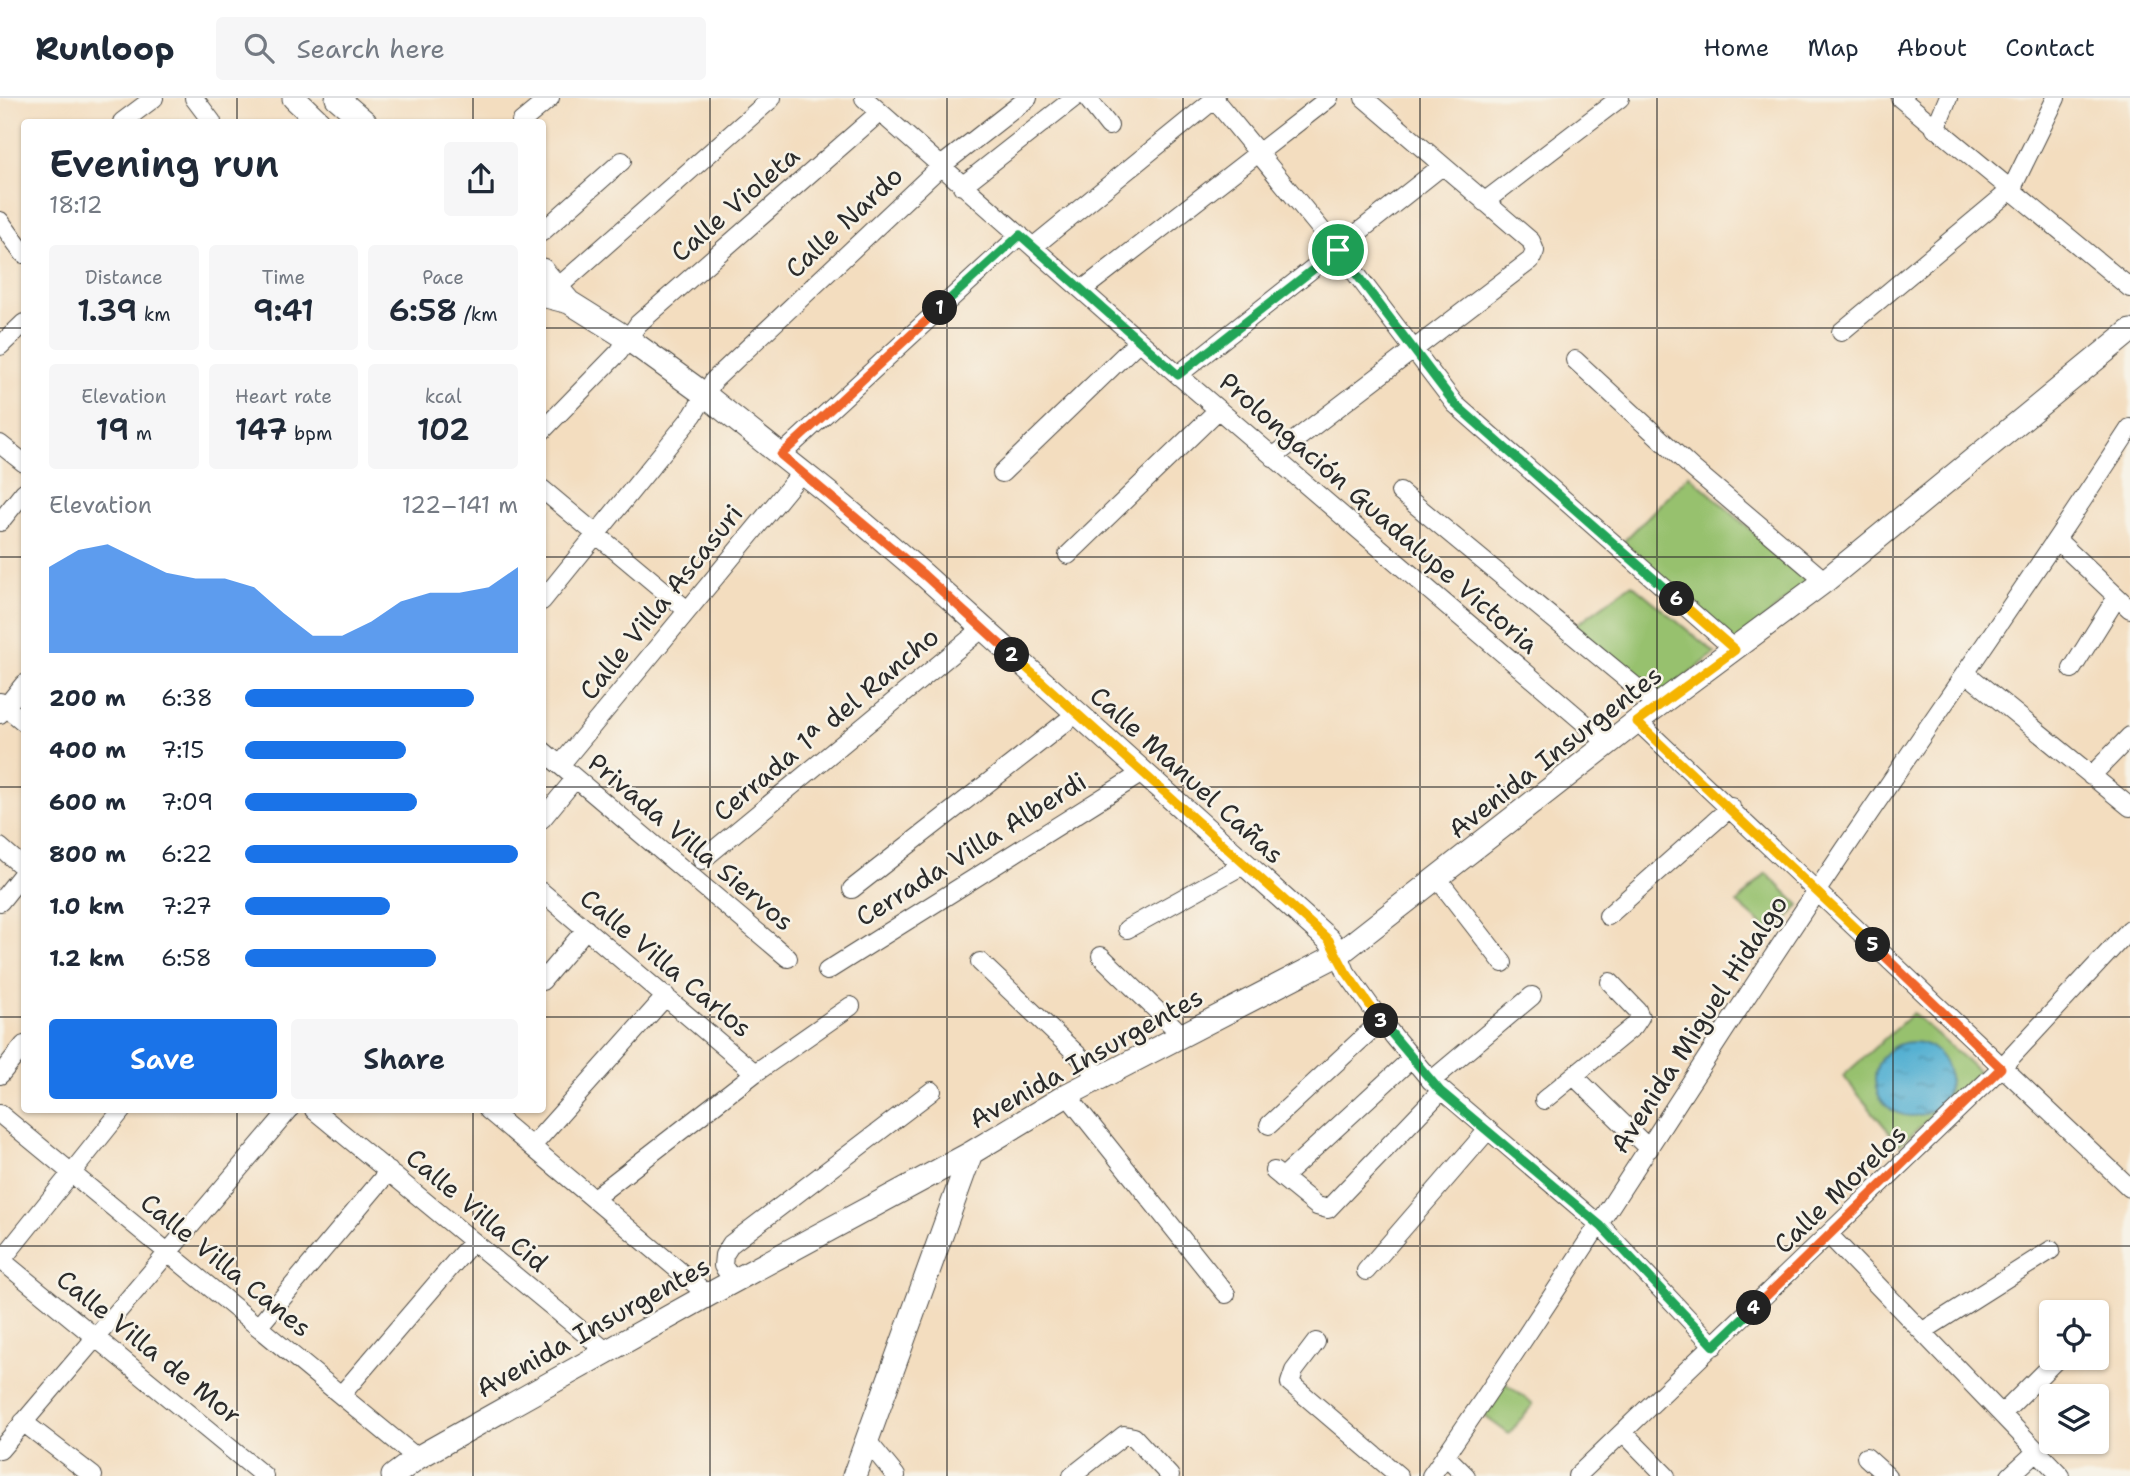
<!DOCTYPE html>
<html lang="en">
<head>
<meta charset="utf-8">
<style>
  :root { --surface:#fff; --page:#f6f6f7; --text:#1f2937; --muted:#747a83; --line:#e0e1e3; --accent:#1a73e8 }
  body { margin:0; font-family:"Shantell Sans",sans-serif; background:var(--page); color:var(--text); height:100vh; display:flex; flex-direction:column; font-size:26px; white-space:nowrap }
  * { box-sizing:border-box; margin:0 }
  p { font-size:23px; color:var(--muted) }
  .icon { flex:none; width:38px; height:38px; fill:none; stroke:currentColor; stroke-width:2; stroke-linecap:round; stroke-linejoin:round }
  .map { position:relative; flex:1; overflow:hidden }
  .sheet { position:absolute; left:21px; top:21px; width:525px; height:994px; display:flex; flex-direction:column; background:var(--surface); border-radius:7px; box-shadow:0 2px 5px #0004 }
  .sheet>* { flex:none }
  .tools { position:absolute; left:2039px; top:1202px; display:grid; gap:14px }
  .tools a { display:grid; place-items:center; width:70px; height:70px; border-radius:7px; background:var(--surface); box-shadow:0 2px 5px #0004; font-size:35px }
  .pin { position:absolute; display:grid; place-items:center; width:60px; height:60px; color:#fff; margin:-30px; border:4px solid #fff; border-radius:50%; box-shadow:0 2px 7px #0007 }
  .km { position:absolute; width:35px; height:35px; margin:-18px; border-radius:50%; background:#222; color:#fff; font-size:19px; line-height:35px; text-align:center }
  .round { display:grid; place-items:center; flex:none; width:74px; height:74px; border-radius:7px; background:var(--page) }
  .summary { display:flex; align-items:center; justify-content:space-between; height:119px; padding:0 28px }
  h1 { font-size:38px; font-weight:600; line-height:52px }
  .metrics { display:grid; grid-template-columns:repeat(3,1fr); gap:10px; height:119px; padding:7px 28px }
  .metrics div { display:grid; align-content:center; border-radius:7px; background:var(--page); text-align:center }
  .metrics b { font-size:30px; font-weight:600 }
  .metrics small { font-size:19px; font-weight:400 }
  .metrics p { font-size:19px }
  .chart { height:196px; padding:14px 28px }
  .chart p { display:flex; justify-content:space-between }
  .chart svg { width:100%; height:126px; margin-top:7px; fill:var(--accent); opacity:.7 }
  .cta { display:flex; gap:14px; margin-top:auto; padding:14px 28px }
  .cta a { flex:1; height:80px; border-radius:7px; background:var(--accent); color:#fff; font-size:28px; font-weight:600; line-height:80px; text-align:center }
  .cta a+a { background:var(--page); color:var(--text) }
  ul { padding:0 28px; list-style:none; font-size:23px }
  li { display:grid; grid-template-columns:112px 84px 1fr; align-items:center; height:52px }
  li i { height:18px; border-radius:9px; background:var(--accent) }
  header { display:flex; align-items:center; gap:42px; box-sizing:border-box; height:98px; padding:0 35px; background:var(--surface); border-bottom:2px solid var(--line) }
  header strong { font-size:33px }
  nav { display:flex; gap:38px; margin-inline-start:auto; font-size:24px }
  .search { width:490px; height:63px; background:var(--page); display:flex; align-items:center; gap:18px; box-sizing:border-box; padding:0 24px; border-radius:7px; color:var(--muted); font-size:26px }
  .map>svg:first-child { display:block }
</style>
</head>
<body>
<header>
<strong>Runloop</strong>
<div class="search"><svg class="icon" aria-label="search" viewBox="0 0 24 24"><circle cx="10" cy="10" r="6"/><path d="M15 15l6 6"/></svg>Search here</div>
<nav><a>Home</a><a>Map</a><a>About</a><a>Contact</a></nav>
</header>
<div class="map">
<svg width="2130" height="1378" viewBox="0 0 2130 1378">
  <defs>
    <pattern id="water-ripples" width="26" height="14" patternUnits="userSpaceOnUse" patternTransform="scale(1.75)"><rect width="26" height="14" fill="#54b0d2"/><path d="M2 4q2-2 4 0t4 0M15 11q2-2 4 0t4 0" fill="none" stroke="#468fab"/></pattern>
  </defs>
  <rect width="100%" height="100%" fill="#f7f3e8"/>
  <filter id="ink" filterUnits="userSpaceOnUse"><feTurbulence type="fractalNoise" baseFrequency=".0143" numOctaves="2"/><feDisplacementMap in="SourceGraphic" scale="14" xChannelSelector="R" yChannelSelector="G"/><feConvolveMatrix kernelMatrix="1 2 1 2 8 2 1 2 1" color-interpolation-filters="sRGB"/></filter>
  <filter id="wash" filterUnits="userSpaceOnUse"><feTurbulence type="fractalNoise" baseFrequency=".00686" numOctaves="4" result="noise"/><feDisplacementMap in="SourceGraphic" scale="28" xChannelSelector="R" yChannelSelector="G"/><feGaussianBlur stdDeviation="1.57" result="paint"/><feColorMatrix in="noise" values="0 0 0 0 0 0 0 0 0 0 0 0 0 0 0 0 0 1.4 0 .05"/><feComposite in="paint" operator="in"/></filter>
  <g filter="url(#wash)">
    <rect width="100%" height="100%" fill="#f3ddbf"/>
    <!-- green -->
    <path fill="#97c16e" stroke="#61764c" stroke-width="2" d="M 1689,377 L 1808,483 L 1735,546 L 1623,444 Z
      M 1632,486 L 1715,555 L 1652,606 L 1569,532 Z
      M 1766,775 L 1799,807 L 1774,837 L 1737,805 Z
      M 1913,915 L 1979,974 L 1900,1047 L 1843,978 Z
      M 1505,1285 L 1533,1306 L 1509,1336 L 1483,1317 Z"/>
    <!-- water -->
    <path fill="url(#water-ripples)" stroke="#406e7e" stroke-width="2" d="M1875 981a37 37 0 1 1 74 0a37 37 0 1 1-74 0Z"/>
  </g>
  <g filter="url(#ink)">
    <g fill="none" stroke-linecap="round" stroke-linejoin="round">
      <!-- minor casing -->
      <g stroke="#494641" stroke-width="20">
        <path id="minor" d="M 194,0 L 212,24
          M 864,0 L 1178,277 L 1609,646
          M 1087,0 L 1109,28
          M 1900,0 L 2130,190
          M 1214,1 L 1338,152 L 1455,306 L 1735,552
          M 122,24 L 154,0
          M 521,24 L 550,0
          M 1935,31 L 1948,0
          M 962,88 L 1074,0
          M 1484,104 L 1620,0
          M 0,123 L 24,156
          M 542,134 L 622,63
          M 1033,149 L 1216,0
          M 1082,192 L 1329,0
          M 549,197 L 772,0
          M 1841,234 L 2011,92 L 2056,0
          M 0,248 L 24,225
          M 1575,262 L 1692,370 L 1825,483
          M 1178,277 L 1442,68
          M 542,333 L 619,254 L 638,226 L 880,14
          M 0,346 L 24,365
          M 781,357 L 1020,137
          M 1273,359 L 1531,162 L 1535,153 L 1531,143 L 1364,0
          M 1002,375 L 1139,243
          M 542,391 L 687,512
          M 1400,394 L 1659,608
          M 0,424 L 24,394
          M 2057,442 L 2130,511
          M 1068,457 L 1218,312
          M 542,503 L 693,317 L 714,282 L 941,68 L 1028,0
          M 2072,571 L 2117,499
          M 1967,576 L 2130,709
          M 0,604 L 24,624
          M 0,616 L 24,586
          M 1637,623 L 2130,1090
          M 542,652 L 788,860
          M 561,666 L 802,374
          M 2091,678 L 2130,638
          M 542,721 L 575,681
          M 0,749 L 24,770
          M 702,762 L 983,530
          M 1438,781 L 1503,865
          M 852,791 L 1076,616
          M 542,794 L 755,975
          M 0,804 L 24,774
          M 1608,818 L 1731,709
          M 1127,831 L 1245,766
          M 1339,856 L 1346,874 L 1381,923 L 1431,983 L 1601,1128 L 1714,1248
          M 1101,858 L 1183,938
          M 980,864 L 1102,980
          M 827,873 L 1142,675
          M 542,883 L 586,831
          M 0,977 L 24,947
          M 1574,978 L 1649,1051
          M 1431,983 L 1532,898
          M 1067,997 L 1226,1196
          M 1544,1002 L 1634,928 L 1640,919 L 1637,912 L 1610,884
          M 314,1012 L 606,1253
          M 488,1012 L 708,1197
          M 0,1016 L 417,1360
          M 1269,1027 L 1381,923
          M 533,1047 L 666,898
          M 1274,1073 L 1317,1108 L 1328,1111 L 1441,993
          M 1282,1080 L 1411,961
          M 594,1100 L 755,975 L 851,908
          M 1830,1138 L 2061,1378
          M 0,1161 L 264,1378
          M 0,1164 L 122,1012
          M 1366,1173 L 1487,1033
          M 734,1183 L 723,1168 L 724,1157 L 731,1146 L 932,993
          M 258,1229 L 389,1073
          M 1923,1233 L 2051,1152
          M 1316,1244 L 1294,1273 L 1290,1285 L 1399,1378
          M 342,1296 L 473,1143
          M 2002,1316 L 2058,1260
          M 23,1324 L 93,1378
          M 1624,1335 L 1666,1378
          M 868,1344 L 896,1378
          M 0,1352 L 289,1012
          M 1445,1357 L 1466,1378
          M 1866,1359 L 1887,1378
          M 1072,1378 L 1124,1337 L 1134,1339 L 1170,1378
          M 1431,1378 C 1554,1201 1667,1018 1786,839 C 1899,668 2019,501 2130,330
          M 1577,1378 L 2001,970 L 2130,831
          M 2010,1378 L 2037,1353"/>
      </g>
      <!-- tertiary casing -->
      <g stroke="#494641" stroke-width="25">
        <path id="tertiary" d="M 294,0 L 319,24
          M 337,0 L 365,24
          M 542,172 L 569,204
          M 542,197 L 569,204 L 628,241 L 704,296 L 827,394 L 924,477 L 1329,842 L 1339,856
          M 393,1378 L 417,1360 L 708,1197 L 971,1055 L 1067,997 L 1339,856 L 1637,623 L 1825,483 L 2130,233
          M 854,1378 L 971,1055"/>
      </g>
      <!-- minor -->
      <use href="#minor" stroke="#fff" stroke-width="18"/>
      <!-- tertiary -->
      <use href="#tertiary" stroke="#fff" stroke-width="23"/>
    </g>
  </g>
  <g fill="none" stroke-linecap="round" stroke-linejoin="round" filter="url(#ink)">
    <!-- split-1 casing -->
    <g stroke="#fff" stroke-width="14">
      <path id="split-1" d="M 940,210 L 1020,137 L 1178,277 L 1338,152"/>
    </g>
    <!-- split-2 casing -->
    <g stroke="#fff" stroke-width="14">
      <path id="split-2" d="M 940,210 L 781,357 L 924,477 L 1012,557"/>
    </g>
    <!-- split-3 casing -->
    <g stroke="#fff" stroke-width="14">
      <path id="split-3" d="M 1012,557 L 1329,842 L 1346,874 L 1381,923"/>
    </g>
    <!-- split-4 casing -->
    <g stroke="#fff" stroke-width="14">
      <path id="split-4" d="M 1381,923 L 1440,993 L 1601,1128 L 1714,1248 L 1754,1210"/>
    </g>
    <!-- split-5 casing -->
    <g stroke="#fff" stroke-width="14">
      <path id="split-5" d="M 1754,1210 L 2001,970 L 1873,847"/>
    </g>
    <!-- split-6 casing -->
    <g stroke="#fff" stroke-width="14">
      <path id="split-6" d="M 1677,501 L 1735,552 L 1637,624 L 1873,847"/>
    </g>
    <!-- split-7 casing -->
    <g stroke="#fff" stroke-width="14">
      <path id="split-7" d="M 1338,152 L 1455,306 L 1677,501"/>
    </g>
    <!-- split-1 -->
    <use href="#split-1" stroke="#22a559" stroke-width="9"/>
    <!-- split-2 -->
    <use href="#split-2" stroke="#f0652b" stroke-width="9"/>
    <!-- split-3 -->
    <use href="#split-3" stroke="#f5b400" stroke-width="9"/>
    <!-- split-4 -->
    <use href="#split-4" stroke="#22a559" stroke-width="9"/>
    <!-- split-5 -->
    <use href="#split-5" stroke="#f0652b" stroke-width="9"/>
    <!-- split-6 -->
    <use href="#split-6" stroke="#f5b400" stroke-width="9"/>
    <!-- split-7 -->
    <use href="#split-7" stroke="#22a559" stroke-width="9"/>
  </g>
  <!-- grid -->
  <path fill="none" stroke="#2b2b2b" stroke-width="2" stroke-opacity="0.55" d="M 237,0 L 237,24M 473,0 L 473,24M 710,0 L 710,1378M 947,0 L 947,1378M 1183,0 L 1183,1378M 1420,0 L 1420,1378M 1657,0 L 1657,1378M 1893,0 L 1893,1378M 0,230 L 24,230M 542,230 L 2130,230M 0,459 L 24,459M 542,459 L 2130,459M 0,689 L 24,689M 542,689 L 2130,689M 0,919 L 24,919M 542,919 L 2130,919M 237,1012 L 237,1378M 473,1012 L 473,1378M 0,1148 L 2130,1148"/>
  <g text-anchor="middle" stroke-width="5" stroke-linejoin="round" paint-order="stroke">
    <!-- street labels -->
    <g font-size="26" fill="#2b2b2b" stroke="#f7f3e8">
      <text transform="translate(735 106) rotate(-41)" y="9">Calle Violeta</text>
      <text transform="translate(844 124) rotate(-43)" y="9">Calle Nardo</text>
      <text transform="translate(1379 415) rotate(41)" y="9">Prolongación Guadalupe Victoria</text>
      <text transform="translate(661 504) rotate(-51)" y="9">Calle Villa Ascasuri</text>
      <text transform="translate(826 626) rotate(-40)" y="9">Cerrada 1ª del Rancho</text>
      <text transform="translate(1555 654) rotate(-38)" y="9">Avenida Insurgentes</text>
      <text transform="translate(1187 677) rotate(42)" y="9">Calle Manuel Cañas</text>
      <text transform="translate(691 744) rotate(40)" y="9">Privada Villa Siervos</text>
      <text transform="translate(971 751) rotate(-32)" y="9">Cerrada Villa Alberdi</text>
      <text transform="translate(666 865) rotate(40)" y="9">Calle Villa Carlos</text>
      <text transform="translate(1699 926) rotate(-57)" y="9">Avenida Miguel Hidalgo</text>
      <text transform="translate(1086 960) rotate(-29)" y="9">Avenida Insurgentes</text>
      <text transform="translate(1840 1091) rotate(-44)" y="9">Calle Morelos</text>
      <text transform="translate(477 1112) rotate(40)" y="9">Calle Villa Cid</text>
      <text transform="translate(226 1167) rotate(39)" y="9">Calle Villa Canes</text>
      <text transform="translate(593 1229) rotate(-29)" y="9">Avenida Insurgentes</text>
      <text transform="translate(149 1249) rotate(39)" y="9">Calle Villa de Mor</text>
    </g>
  </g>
</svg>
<div class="tools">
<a><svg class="icon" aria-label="locate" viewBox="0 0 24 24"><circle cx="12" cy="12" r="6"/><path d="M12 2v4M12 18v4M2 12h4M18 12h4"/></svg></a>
<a><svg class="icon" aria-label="layers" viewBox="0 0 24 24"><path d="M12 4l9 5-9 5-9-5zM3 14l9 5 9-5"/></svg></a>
</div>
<div class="pin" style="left:1338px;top:152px;background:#1e9e55"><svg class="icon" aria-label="arrive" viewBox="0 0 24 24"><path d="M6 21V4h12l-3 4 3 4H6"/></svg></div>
<b class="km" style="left:940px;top:210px">1</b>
<b class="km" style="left:1012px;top:557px">2</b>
<b class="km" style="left:1381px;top:923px">3</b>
<b class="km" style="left:1754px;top:1210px">4</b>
<b class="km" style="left:1873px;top:847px">5</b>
<b class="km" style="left:1677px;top:501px">6</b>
<section class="sheet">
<div class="summary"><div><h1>Evening run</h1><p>18:12</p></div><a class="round"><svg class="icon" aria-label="share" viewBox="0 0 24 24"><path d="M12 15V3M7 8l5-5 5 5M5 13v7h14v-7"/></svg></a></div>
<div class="metrics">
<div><p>Distance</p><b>1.39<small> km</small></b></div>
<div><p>Time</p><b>9:41</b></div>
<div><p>Pace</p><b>6:58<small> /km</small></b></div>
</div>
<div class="metrics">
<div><p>Elevation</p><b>19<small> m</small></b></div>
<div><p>Heart rate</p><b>147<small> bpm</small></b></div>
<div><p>kcal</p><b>102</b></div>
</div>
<div class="chart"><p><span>Elevation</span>122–141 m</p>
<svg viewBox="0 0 160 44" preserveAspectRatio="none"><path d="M0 44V14L10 8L20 6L30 11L40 16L50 18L60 18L70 21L80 30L90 38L100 38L110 33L120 26L130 23L140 23L150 21L160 14V44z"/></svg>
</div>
<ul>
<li><b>200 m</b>6:38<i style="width:84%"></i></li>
<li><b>400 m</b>7:15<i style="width:59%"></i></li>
<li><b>600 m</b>7:09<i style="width:63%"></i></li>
<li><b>800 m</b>6:22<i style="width:100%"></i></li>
<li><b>1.0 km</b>7:27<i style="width:53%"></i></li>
<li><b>1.2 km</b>6:58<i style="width:70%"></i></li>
</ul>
<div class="cta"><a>Save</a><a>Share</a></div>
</section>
</div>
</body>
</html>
